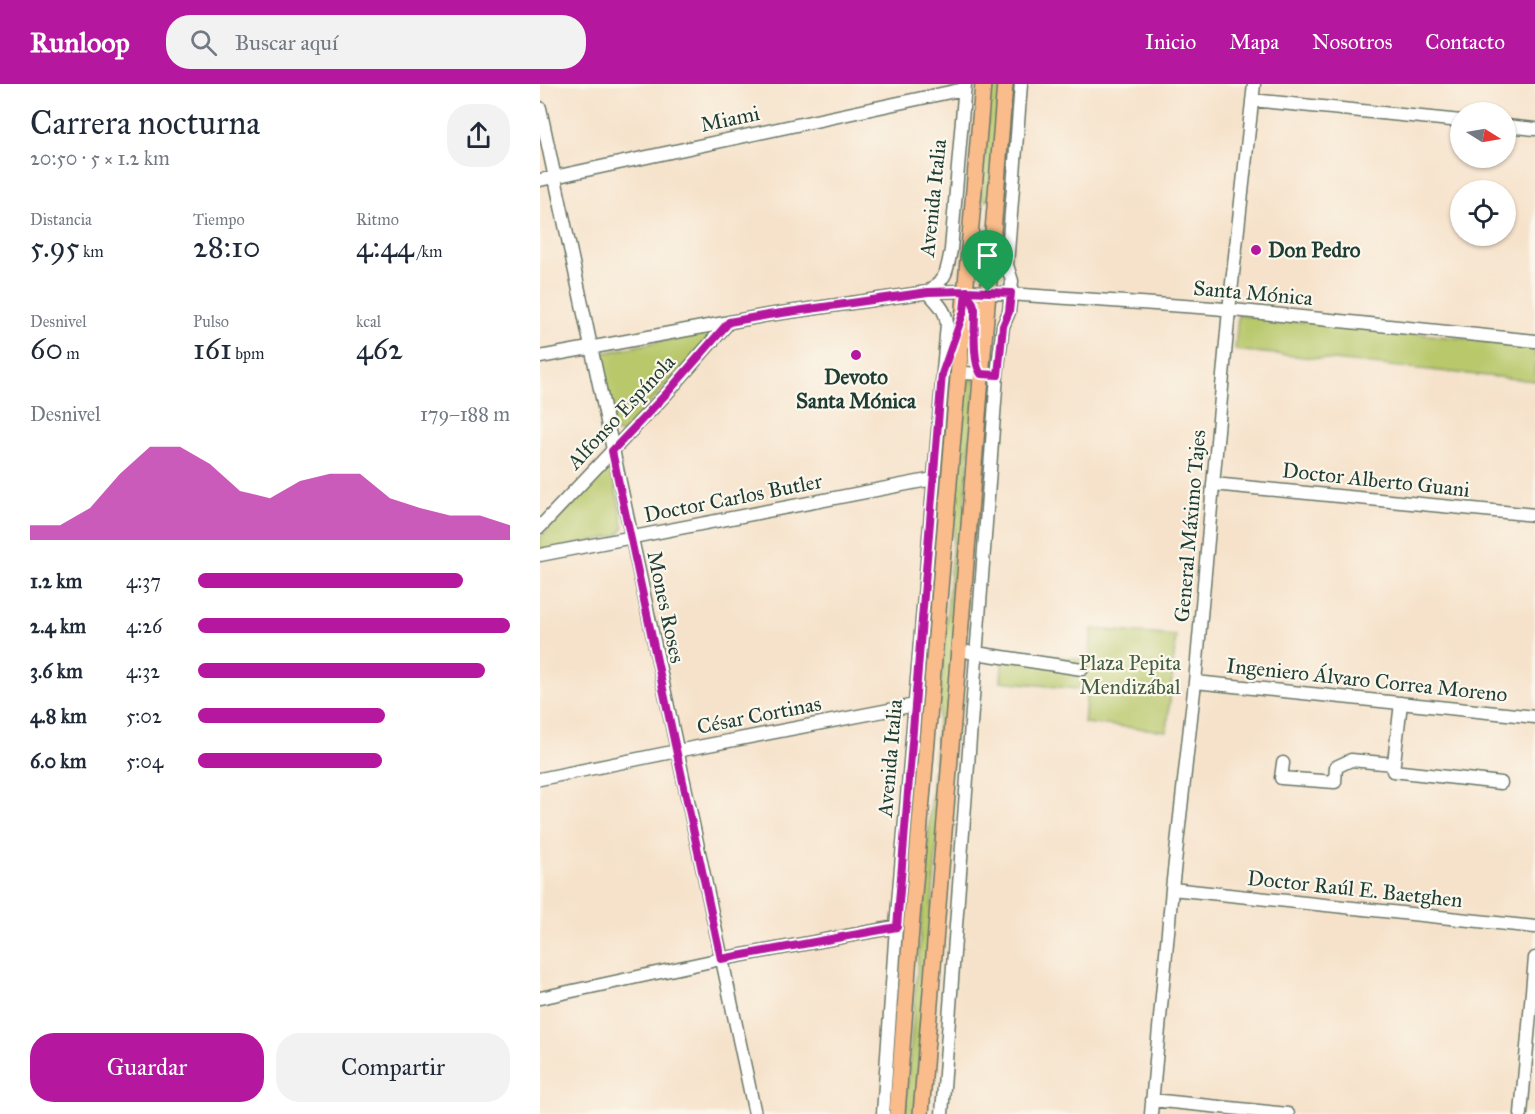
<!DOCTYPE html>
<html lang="es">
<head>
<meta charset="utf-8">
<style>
  :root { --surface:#fff; --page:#f2f2f3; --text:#1f2937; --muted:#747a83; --accent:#b5179e }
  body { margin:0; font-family:"IM FELL Great Primer",serif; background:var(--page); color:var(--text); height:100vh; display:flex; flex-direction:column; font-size:22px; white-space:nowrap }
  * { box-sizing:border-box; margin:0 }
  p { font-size:20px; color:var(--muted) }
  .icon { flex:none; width:33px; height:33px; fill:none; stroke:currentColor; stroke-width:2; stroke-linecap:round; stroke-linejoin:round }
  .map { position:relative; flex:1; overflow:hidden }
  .side { display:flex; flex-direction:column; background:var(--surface); width:540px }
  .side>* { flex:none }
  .needle { width:39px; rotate:101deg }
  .controls { position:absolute; left:910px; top:18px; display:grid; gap:12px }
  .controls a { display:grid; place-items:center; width:66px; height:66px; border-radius:50%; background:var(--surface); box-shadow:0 2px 4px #0004; font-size:30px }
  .pin { position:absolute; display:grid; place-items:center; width:51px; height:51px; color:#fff; margin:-62px -26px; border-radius:50% 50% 50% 0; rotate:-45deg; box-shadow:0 0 6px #0007 }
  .pin .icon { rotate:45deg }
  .round { display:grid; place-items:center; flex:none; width:63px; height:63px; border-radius:24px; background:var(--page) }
  .overview { display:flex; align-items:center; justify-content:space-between; height:102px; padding:0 30px }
  h1 { font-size:33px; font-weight:600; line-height:45px }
  .stats { display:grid; grid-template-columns:repeat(3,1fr); gap:9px; height:102px; padding:6px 30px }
  .stats div { display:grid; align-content:center }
  .stats b { font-size:30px; font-weight:600 }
  .stats small { font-size:16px; font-weight:400 }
  .stats p { font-size:16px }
  .chart { height:168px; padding:12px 30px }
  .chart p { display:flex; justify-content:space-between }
  .chart svg { width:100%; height:108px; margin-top:6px; fill:var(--accent); opacity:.7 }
  .action { display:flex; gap:12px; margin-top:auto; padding:12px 30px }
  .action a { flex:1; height:69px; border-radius:24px; background:var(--accent); color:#fff; font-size:24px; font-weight:600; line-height:69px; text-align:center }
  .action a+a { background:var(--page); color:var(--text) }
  ul { padding:0 30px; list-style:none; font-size:20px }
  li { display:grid; grid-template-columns:96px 72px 1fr; align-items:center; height:45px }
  li i { height:15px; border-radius:8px; background:var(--accent) }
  header { display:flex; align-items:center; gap:36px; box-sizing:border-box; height:84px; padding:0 30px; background:var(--accent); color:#fff }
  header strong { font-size:28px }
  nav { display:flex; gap:33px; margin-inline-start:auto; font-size:21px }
  .search { width:420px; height:54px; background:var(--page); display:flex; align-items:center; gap:15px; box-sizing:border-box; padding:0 21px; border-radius:24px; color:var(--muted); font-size:22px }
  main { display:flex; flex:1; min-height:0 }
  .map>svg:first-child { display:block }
</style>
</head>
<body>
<header>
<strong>Runloop</strong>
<div class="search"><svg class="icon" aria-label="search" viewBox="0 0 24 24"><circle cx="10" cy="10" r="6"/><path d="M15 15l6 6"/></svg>Buscar aquí</div>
<nav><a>Inicio</a><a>Mapa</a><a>Nosotros</a><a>Contacto</a></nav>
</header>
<main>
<section class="side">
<div class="overview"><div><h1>Carrera nocturna</h1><p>20:50 · 5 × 1.2 km</p></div><a class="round"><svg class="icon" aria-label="share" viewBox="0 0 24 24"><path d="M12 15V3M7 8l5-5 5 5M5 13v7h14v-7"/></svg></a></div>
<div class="stats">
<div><p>Distancia</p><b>5.95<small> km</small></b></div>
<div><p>Tiempo</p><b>28:10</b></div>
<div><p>Ritmo</p><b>4:44<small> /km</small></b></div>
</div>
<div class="stats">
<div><p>Desnivel</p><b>60<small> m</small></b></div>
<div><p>Pulso</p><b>161<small> bpm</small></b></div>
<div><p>kcal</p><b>462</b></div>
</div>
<div class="chart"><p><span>Desnivel</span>179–188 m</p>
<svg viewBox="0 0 160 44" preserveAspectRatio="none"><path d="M0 44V38L10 38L20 31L30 17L40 6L50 6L60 13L70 24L80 27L90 20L100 17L110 17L120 27L130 31L140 34L150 34L160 38V44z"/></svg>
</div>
<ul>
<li><b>1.2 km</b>4:37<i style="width:85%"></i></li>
<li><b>2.4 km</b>4:26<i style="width:100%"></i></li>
<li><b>3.6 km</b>4:32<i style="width:92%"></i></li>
<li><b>4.8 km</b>5:02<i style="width:60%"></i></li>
<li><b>6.0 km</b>5:04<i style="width:59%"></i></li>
</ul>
<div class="action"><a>Guardar</a><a>Compartir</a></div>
</section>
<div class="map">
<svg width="995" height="1030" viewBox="0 0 995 1030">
  <rect width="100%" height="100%" fill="#fbf7ec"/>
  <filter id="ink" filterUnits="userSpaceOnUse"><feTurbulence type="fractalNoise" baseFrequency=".0167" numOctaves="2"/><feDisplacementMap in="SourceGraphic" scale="12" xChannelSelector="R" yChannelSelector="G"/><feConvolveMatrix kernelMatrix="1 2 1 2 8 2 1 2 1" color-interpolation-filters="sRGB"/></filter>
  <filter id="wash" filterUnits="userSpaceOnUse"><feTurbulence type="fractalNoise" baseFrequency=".008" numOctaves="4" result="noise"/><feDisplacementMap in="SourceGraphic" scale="24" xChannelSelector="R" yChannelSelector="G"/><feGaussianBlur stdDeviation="1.35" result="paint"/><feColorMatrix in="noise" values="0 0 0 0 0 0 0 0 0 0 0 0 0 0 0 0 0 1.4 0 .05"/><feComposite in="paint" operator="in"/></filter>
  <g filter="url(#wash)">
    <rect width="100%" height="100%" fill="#f6e2ca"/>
    <!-- green -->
    <path fill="#b8c86b" stroke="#6c8250" stroke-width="1.5" d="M 451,0 L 461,0 L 449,116 L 445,117 L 443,115 L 441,112 Z
      M 698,231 L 995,262 L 995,297 L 695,266 Z
      M 173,246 L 173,249 L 82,350 L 76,348 L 73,345 L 59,280 L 64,269 Z
      M 428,295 L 433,295 L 435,297 L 375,1030 L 365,1030 L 426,299 Z
      M 69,385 L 72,386 L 84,443 L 78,451 L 0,469 L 0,454 L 59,391 L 65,386 Z
      M 552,545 L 636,552 L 627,647 L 544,639 L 547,606 L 461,597 L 463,568 L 549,576 Z"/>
  </g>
  <g filter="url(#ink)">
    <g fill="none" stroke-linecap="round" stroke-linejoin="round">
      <!-- minor casing -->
      <g stroke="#6a7768" stroke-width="15">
        <path id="minor" d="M 712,16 L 921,37
          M 0,24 L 215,1030
          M 966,42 L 995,45
          M 0,96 L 424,5
          M 388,208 C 408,192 406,190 411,166 L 425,0
          M 0,273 L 228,231 L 388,208 L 426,207 L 673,224 L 995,257
          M 419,289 L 450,290
          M 673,400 L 995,431
          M 0,443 L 127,309 L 189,238
          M 0,471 L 393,395
          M 429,568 L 542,585
          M 655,598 L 995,633
          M 861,619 L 853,687 L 961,699
          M 743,679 L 741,694 L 795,698 L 796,683 L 811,676 L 853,680
          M 0,695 L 137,667 L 375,621
          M 632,805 L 995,843
          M 0,914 L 181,875 L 356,843
          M 612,1016 L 748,1030
          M 343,1030 L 356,843 L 407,240 C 406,225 397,219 388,208
          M 402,1030 L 457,291 L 463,242 L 469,228 L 472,197 L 467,181 L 481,0
          M 611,1030 L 632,805 L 655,598 L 689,226 L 714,0
          M 981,1030 L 995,874"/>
      </g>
      <!-- major casing -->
      <g stroke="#6a7768" stroke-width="18">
        <path id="major" d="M 428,209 L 435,225 L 435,259
          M 357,1030 L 371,845 L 443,0
          M 381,1030 L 465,0"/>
      </g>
      <!-- minor -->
      <use href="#minor" stroke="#fff" stroke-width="12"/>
      <!-- major -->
      <use href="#major" stroke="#f9bc8a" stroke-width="15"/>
    </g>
  </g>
  <g fill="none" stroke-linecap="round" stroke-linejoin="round" filter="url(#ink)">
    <!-- route casing -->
    <g stroke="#fff" stroke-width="12">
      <path id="route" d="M 448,208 L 426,207 L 424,227 L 402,290 L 357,843 L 181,875 L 72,367 L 127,309 L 189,238 L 228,231 L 388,208 L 426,207 L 433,219 L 435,225 C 435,240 432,279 441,290 L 458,291 L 463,242 L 469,228 L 471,209 L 448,208"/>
    </g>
    <!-- route -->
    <use href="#route" stroke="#b5179e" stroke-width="8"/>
  </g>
  <!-- markers -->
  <g fill="#b5179e" stroke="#fbf7ec" stroke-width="2">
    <circle cx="716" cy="166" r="6"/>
    <circle cx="316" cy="271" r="6"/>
  </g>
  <g text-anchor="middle" stroke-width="4.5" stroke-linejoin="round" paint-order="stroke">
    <!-- street labels -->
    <g font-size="21" fill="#1f3d34" stroke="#fbf7ec">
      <text transform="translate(190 35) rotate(-12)" y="7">Miami</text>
      <text transform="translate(393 114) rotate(-84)" y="7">Avenida Italia</text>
      <text transform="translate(713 209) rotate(5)" y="7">Santa Mónica</text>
      <text transform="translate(81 328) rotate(-47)" y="7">Alfonso Espínola</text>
      <text transform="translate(836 396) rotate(6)" y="7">Doctor Alberto Guani</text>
      <text transform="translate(193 414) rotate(-11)" y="7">Doctor Carlos Butler</text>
      <text transform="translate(650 442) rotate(-85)" y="7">General Máximo Tajes</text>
      <text transform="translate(126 523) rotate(78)" y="7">Mones Roses</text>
      <text transform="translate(827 596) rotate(6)" y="7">Ingeniero Álvaro Correa Moreno</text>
      <text transform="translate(219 631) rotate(-11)" y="7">César Cortinas</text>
      <text transform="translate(350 674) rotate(-85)" y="7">Avenida Italia</text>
      <text transform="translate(815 805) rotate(6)" y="7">Doctor Raúl E. Baetghen</text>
    </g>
    <!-- poi labels -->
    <g font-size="21" font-weight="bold" fill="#1f3d34" stroke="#fbf7ec" text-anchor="start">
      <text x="728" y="173">Don Pedro</text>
      <text x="316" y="300" text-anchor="middle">Devoto<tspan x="316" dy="24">Santa Mónica</tspan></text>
    </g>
    <!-- park labels -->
    <g font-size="21" fill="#456042" stroke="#fbf7ec">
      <text x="590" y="586">Plaza Pepita<tspan x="590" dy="24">Mendizábal</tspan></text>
    </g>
  </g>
</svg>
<div class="controls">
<a><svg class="needle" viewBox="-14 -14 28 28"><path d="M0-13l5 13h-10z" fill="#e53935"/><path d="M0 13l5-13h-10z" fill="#747a83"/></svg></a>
<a><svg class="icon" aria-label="locate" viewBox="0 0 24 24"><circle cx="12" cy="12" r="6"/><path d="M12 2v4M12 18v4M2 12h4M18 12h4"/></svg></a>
</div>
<div class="pin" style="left:448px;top:208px;background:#1e9e55"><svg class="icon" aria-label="arrive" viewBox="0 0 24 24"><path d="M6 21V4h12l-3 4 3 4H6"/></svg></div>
</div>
</main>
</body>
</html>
